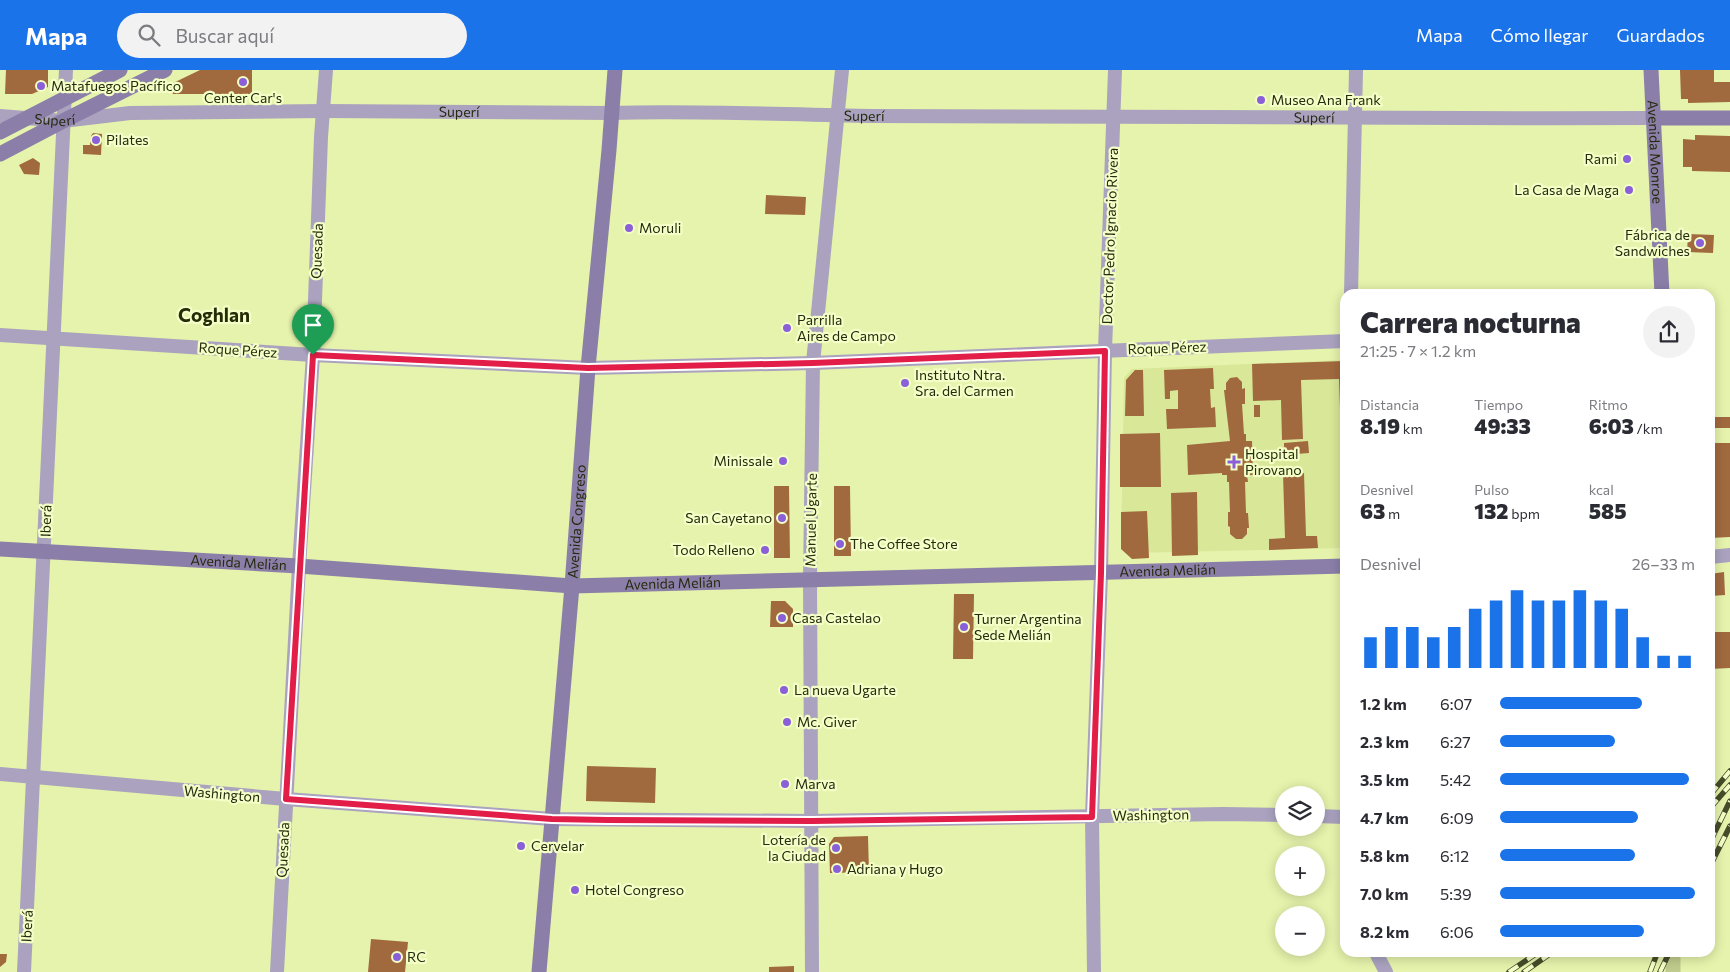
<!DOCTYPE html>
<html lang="es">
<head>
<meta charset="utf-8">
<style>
  :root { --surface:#fff; --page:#f2f2f3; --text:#2b2b33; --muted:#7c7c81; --accent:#1a73e8 }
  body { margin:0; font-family:Commissioner,sans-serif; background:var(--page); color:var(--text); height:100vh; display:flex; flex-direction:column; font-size:19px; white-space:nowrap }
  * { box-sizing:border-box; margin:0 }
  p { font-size:16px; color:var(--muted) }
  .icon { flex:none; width:28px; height:28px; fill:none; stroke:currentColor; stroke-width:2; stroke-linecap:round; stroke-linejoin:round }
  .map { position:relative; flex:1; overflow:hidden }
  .side { position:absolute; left:1340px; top:219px; width:375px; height:668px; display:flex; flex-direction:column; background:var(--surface); border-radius:15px; box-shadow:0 2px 12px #0003 }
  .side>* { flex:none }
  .fabs { position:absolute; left:1275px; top:716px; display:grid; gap:10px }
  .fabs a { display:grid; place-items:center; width:50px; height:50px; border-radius:50%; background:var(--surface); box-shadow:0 2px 12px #0003; font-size:25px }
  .pin { position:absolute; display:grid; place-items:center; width:42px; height:42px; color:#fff; margin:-51px -21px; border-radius:50% 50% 50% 0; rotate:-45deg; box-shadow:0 0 5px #0007 }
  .pin .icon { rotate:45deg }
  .round { display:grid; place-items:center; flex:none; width:52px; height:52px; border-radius:26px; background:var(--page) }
  .head { display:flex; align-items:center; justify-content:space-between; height:85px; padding:0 20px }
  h1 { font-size:28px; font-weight:800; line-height:38px }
  .stats { display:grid; grid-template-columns:repeat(3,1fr); gap:8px; height:85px; padding:5px 20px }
  .stats div { display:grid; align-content:center }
  .stats b { font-size:21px; font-weight:800 }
  .stats small { font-size:14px; font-weight:400 }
  .stats p { font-size:14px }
  .chart { height:140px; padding:10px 20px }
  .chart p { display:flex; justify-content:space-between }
  .chart svg { width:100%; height:90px; margin-top:5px; stroke:var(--accent); stroke-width:6 }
  ul { padding:0 20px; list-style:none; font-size:16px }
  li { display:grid; grid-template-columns:80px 60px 1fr; align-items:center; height:38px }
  li i { height:12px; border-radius:6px; background:var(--accent) }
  header { display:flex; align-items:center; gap:30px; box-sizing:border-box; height:70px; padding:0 25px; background:var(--accent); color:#fff }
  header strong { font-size:24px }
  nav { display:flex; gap:28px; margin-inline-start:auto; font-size:18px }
  .search { width:350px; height:45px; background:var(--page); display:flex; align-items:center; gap:12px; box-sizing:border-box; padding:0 18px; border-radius:28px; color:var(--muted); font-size:19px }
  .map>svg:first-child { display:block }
</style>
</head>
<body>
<header>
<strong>Mapa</strong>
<div class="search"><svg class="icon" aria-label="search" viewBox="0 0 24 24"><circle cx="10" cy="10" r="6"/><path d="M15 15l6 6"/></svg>Buscar aquí</div>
<nav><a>Mapa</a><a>Cómo llegar</a><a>Guardados</a></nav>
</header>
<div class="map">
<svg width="1730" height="902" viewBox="0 0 1730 902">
  <rect width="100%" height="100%" fill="#e5f3ac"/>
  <!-- built -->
  <path fill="#d9e798" d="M 1345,290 L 1345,478 L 1128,483 L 1121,477 L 1124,308 L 1132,299 Z"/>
  <!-- building -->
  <path fill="#a1693e" d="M 6,0 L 48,0 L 48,17 L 32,24 L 5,24 Z
    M 200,0 L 252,0 L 252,24 L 173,24 L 169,15 Z
    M 1680,0 L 1714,0 L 1714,12 L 1730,12 L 1730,32 L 1688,33 L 1688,29 L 1681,29 Z
    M 93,63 L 102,64 L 101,85 L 83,84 L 83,75 L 90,75 L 91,66 Z
    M 1695,65 L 1730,66 L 1730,102 L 1692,101 L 1692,97 L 1683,97 L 1683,69 L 1695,70 Z
    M 33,88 L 40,93 L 39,105 L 24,104 L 19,95 Z
    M 766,125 L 806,127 L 805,145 L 765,144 Z
    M 1688,164 L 1714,165 L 1713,183 L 1687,182 Z
    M 1710,237 L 1713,237 L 1713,257 L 1710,257 Z
    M 1345,291 L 1345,368 L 1341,368 L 1339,309 L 1301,310 L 1303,369 L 1282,370 L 1281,330 L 1253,331 L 1252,294 Z
    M 1213,298 L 1214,319 L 1210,319 L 1211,338 L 1215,337 L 1216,357 L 1167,359 L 1166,339 L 1178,339 L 1178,320 L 1170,321 L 1170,329 L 1165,329 L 1164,300 Z
    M 1135,300 L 1143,300 L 1144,346 L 1125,346 L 1126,310 Z
    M 1237,307 L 1242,312 L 1242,319 L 1245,318 L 1245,334 L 1242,334 L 1244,364 L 1246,364 L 1246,371 L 1252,371 L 1253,405 L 1247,405 L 1248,412 L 1245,412 L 1246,443 L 1248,443 L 1249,458 L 1247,458 L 1247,464 L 1242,469 L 1236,469 L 1230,464 L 1230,457 L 1228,456 L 1228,442 L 1230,442 L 1229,412 L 1227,412 L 1227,405 L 1222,405 L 1222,403 L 1188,405 L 1187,375 L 1230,371 L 1224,320 L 1226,320 L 1226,313 L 1230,308 Z
    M 1254,335 L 1260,335 L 1260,347 L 1254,347 Z
    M 1710,347 L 1730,347 L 1730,358 L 1710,358 Z
    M 1160,363 L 1161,417 L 1120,417 L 1120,364 Z
    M 1308,371 L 1309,383 L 1284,385 L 1284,373 Z
    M 1710,373 L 1730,373 L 1730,467 L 1710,468 Z
    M 1340,400 L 1345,400 L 1345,465 L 1341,465 Z
    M 1304,403 L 1306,466 L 1317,466 L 1318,478 L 1269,480 L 1269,469 L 1285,468 L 1283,404 Z
    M 774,416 L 789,416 L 790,488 L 774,488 Z
    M 834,416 L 850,416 L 851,486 L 834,486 Z
    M 1197,422 L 1198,485 L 1172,486 L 1171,423 Z
    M 1147,441 L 1149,488 L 1132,489 L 1121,479 L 1121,442 Z
    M 1724,502 L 1725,525 L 1710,526 L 1710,504 Z
    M 954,524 L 974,524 L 973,589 L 953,589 Z
    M 771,531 L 785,531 L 793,539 L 793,557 L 770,557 Z
    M 1710,562 L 1730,562 L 1730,598 L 1710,599 Z
    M 587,696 L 656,698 L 655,733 L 586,731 Z
    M 868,766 L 869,802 L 830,803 L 829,774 L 834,767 Z
    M 371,869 L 408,872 L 405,902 L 368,902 Z
    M 0,884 L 7,884 L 6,892 L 0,897 Z
    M 794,896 L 794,902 L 769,902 L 769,897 Z"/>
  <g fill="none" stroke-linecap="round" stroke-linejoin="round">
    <!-- secondary-tunnel -->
    <path stroke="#bfcb8c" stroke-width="15" stroke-dasharray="15 8" stroke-linecap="butt" d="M 1673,902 L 1673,881"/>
    <!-- street -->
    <g stroke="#aaa2bf" stroke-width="14">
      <path id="s1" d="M 0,46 L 63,51 L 130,43 L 324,41 L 611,43 C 698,40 786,45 873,46 C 1133,46 1393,49 1653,48"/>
      <path d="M 1351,224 L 1356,0"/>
      <path d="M 0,265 L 313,285 L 588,298 L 813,293 L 1345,271"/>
      <path d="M 1710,487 L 1730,485"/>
      <path d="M 0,704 L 286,729 L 552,749 L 812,751 L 1223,744 L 1284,745"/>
      <path d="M 1316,746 L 1345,747"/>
      <path d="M 1375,881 L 1386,902"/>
      <path d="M 24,902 L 66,0"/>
      <path d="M 277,902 L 299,496 L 313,285 L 321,67 L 326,0"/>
      <path d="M 812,902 L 810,510 L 813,293 L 842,0"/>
      <path d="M 1094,902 L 1092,747 L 1101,503 L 1105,281 L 1115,0"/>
    </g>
    <!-- secondary -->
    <g stroke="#8b7fa9" stroke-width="15">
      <path id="s2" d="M 1651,0 L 1662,224"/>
      <path d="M 1653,48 L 1730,48"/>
      <path d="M 0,62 L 120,0"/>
      <path d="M 0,84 L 63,51 L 165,0"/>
      <path id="s3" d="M 0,479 L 299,496 L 572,516 L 1345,496"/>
      <path id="s4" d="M 539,902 L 572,516 L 588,298 L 609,80 L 615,0"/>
    </g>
    <!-- rail casing -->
    <g stroke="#464c29" stroke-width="5.5">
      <path id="rail" d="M 1710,725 L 1730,701
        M 1710,738 L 1730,715
        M 1710,772 L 1730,731
        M 1710,796 L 1730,756
        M 1509,902 L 1540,881
        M 1524,902 L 1554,881
        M 1650,902 L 1658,881
        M 1660,902 L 1670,881"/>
    </g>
    <!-- rail -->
    <use href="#rail" stroke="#f3ffc6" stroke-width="4" stroke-dasharray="11" stroke-linecap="butt"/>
  </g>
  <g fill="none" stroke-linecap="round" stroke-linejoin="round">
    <!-- route casing -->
    <g stroke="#fff" stroke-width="10">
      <path id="route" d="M 1105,281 L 1101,503 L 1092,747 L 812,751 L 608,750 L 552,749 L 286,729 L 313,285 L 588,298 L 813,293 Z"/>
    </g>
    <!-- route -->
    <use href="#route" stroke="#e11d48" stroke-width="6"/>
  </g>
  <!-- markers -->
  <g fill="#8a5fd8" stroke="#f3ffc6" stroke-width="2">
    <circle cx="243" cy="12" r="5"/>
    <circle cx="41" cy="16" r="5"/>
    <circle cx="1261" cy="30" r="5"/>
    <circle cx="96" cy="70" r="5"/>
    <circle cx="1627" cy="89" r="5"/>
    <circle cx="1629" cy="120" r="5"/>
    <circle cx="629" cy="158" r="5"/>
    <circle cx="1700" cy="173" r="5"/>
    <circle cx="787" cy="258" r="5"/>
    <circle cx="905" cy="313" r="5"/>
    <circle cx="783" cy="391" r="5"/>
    <path d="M1231.5 384.5h5v5h5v5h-5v5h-5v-5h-5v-5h5z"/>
    <circle cx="782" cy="448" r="5"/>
    <circle cx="840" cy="474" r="5"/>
    <circle cx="765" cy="480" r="5"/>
    <circle cx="782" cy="548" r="5"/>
    <circle cx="964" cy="557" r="5"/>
    <circle cx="784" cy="620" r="5"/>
    <circle cx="787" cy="652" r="5"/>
    <circle cx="785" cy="714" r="5"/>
    <circle cx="521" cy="776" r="5"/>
    <circle cx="836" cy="778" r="5"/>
    <circle cx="837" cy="799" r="5"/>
    <circle cx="575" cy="820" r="5"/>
    <circle cx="397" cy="887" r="5"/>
  </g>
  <g text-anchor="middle" stroke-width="4.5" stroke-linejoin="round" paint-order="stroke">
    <!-- poi labels -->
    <g font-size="14" fill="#262a0e" stroke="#f3ffc6" text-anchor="start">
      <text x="51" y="21">Matafuegos Pacífico</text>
      <text x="243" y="33" text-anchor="middle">Center Car's</text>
      <text x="1271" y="35">Museo Ana Frank</text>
      <text x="106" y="75">Pilates</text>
      <text x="1617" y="94" text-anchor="end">Rami</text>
      <text x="1619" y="125" text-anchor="end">La Casa de Maga</text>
      <text x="639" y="163">Moruli</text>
      <text x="1690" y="170" text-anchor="end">Fábrica de<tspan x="1690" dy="16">Sandwiches</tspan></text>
      <text x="797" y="255">Parrilla<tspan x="797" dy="16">Aires de Campo</tspan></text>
      <text x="915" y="310">Instituto Ntra.<tspan x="915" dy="16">Sra. del Carmen</tspan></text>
      <text x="1245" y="389">Hospital<tspan x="1245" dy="16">Pirovano</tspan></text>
      <text x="773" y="396" text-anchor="end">Minissale</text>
      <text x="772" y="453" text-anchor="end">San Cayetano</text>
      <text x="850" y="479">The Coffee Store</text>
      <text x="755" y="485" text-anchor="end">Todo Relleno</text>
      <text x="792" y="553">Casa Castelao</text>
      <text x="974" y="554">Turner Argentina<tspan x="974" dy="16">Sede Melián</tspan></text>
      <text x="794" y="625">La nueva Ugarte</text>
      <text x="797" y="657">Mc. Giver</text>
      <text x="795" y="719">Marva</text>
      <text x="826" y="775" text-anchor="end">Lotería de<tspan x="826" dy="16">la Ciudad</tspan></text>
      <text x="531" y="781">Cervelar</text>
      <text x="847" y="804">Adriana y Hugo</text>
      <text x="585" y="825">Hotel Congreso</text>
      <text x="407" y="892">RC</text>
    </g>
    <!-- street labels -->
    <g font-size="14" fill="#262a0e" stroke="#f3ffc6">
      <text dy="5" stroke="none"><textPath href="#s1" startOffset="460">Superí</textPath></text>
      <text dy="5" stroke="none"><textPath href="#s1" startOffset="865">Superí</textPath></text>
      <text dy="5" stroke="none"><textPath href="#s1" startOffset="55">Superí</textPath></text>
      <text dy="5" stroke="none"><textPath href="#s1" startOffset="1315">Superí</textPath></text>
      <text dy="5" stroke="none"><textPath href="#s2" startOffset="82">Avenida Monroe</textPath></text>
      <text transform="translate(1110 166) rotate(-88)" y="5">Doctor Pedro Ignacio Rivera</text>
      <text transform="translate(317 181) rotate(-88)" y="5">Quesada</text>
      <text transform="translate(1167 278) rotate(-2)" y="5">Roque Pérez</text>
      <text transform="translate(238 280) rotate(4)" y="5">Roque Pérez</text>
      <text transform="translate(811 450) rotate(-89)" y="5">Manuel Ugarte</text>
      <text transform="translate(46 451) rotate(-88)" y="5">Iberá</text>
      <text dy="5" stroke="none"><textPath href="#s4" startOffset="452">Avenida Congreso</textPath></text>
      <text dy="5" stroke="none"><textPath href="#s3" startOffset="239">Avenida Melián</textPath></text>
      <text dy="5" stroke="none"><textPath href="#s3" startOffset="1169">Avenida Melián</textPath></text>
      <text dy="5" stroke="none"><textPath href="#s3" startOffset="674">Avenida Melián</textPath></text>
      <text transform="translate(222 724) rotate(5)" y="5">Washington</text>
      <text transform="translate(1151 745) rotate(-1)" y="5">Washington</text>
      <text transform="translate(283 780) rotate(-87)" y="5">Quesada</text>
      <text transform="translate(27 856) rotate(-87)" y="5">Iberá</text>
    </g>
    <!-- district labels -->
    <g font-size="19" font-weight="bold" fill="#272c08" stroke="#f3ffc6">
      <text x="214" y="252">Coghlan</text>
    </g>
  </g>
</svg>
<div class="fabs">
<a><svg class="icon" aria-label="layers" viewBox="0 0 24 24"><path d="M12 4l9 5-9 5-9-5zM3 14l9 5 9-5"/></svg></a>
<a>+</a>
<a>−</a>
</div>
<div class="pin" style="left:313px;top:285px;background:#1e9e55"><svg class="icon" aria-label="arrive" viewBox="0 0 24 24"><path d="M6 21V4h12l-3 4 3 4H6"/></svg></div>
<section class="side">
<div class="head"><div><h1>Carrera nocturna</h1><p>21:25 · 7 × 1.2 km</p></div><a class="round"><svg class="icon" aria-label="share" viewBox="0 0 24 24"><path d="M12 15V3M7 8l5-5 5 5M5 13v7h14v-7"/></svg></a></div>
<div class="stats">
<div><p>Distancia</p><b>8.19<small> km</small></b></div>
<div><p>Tiempo</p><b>49:33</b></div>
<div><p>Ritmo</p><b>6:03<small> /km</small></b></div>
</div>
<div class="stats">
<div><p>Desnivel</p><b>63<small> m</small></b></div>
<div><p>Pulso</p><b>132<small> bpm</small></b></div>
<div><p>kcal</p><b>585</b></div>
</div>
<div class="chart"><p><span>Desnivel</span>26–33 m</p>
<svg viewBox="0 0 160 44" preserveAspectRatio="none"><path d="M5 44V29M15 44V24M25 44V24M35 44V29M45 44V24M55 44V15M65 44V11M75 44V6M85 44V11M95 44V11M105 44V6M115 44V11M125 44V15M135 44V29M145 44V38M155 44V38"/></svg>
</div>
<ul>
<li><b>1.2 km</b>6:07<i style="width:73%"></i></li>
<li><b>2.3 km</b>6:27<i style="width:59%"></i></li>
<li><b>3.5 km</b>5:42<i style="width:97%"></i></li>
<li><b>4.7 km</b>6:09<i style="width:71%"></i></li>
<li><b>5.8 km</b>6:12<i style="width:69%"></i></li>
<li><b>7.0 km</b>5:39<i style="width:100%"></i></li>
<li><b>8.2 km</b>6:06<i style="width:74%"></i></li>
</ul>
</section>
</div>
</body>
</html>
